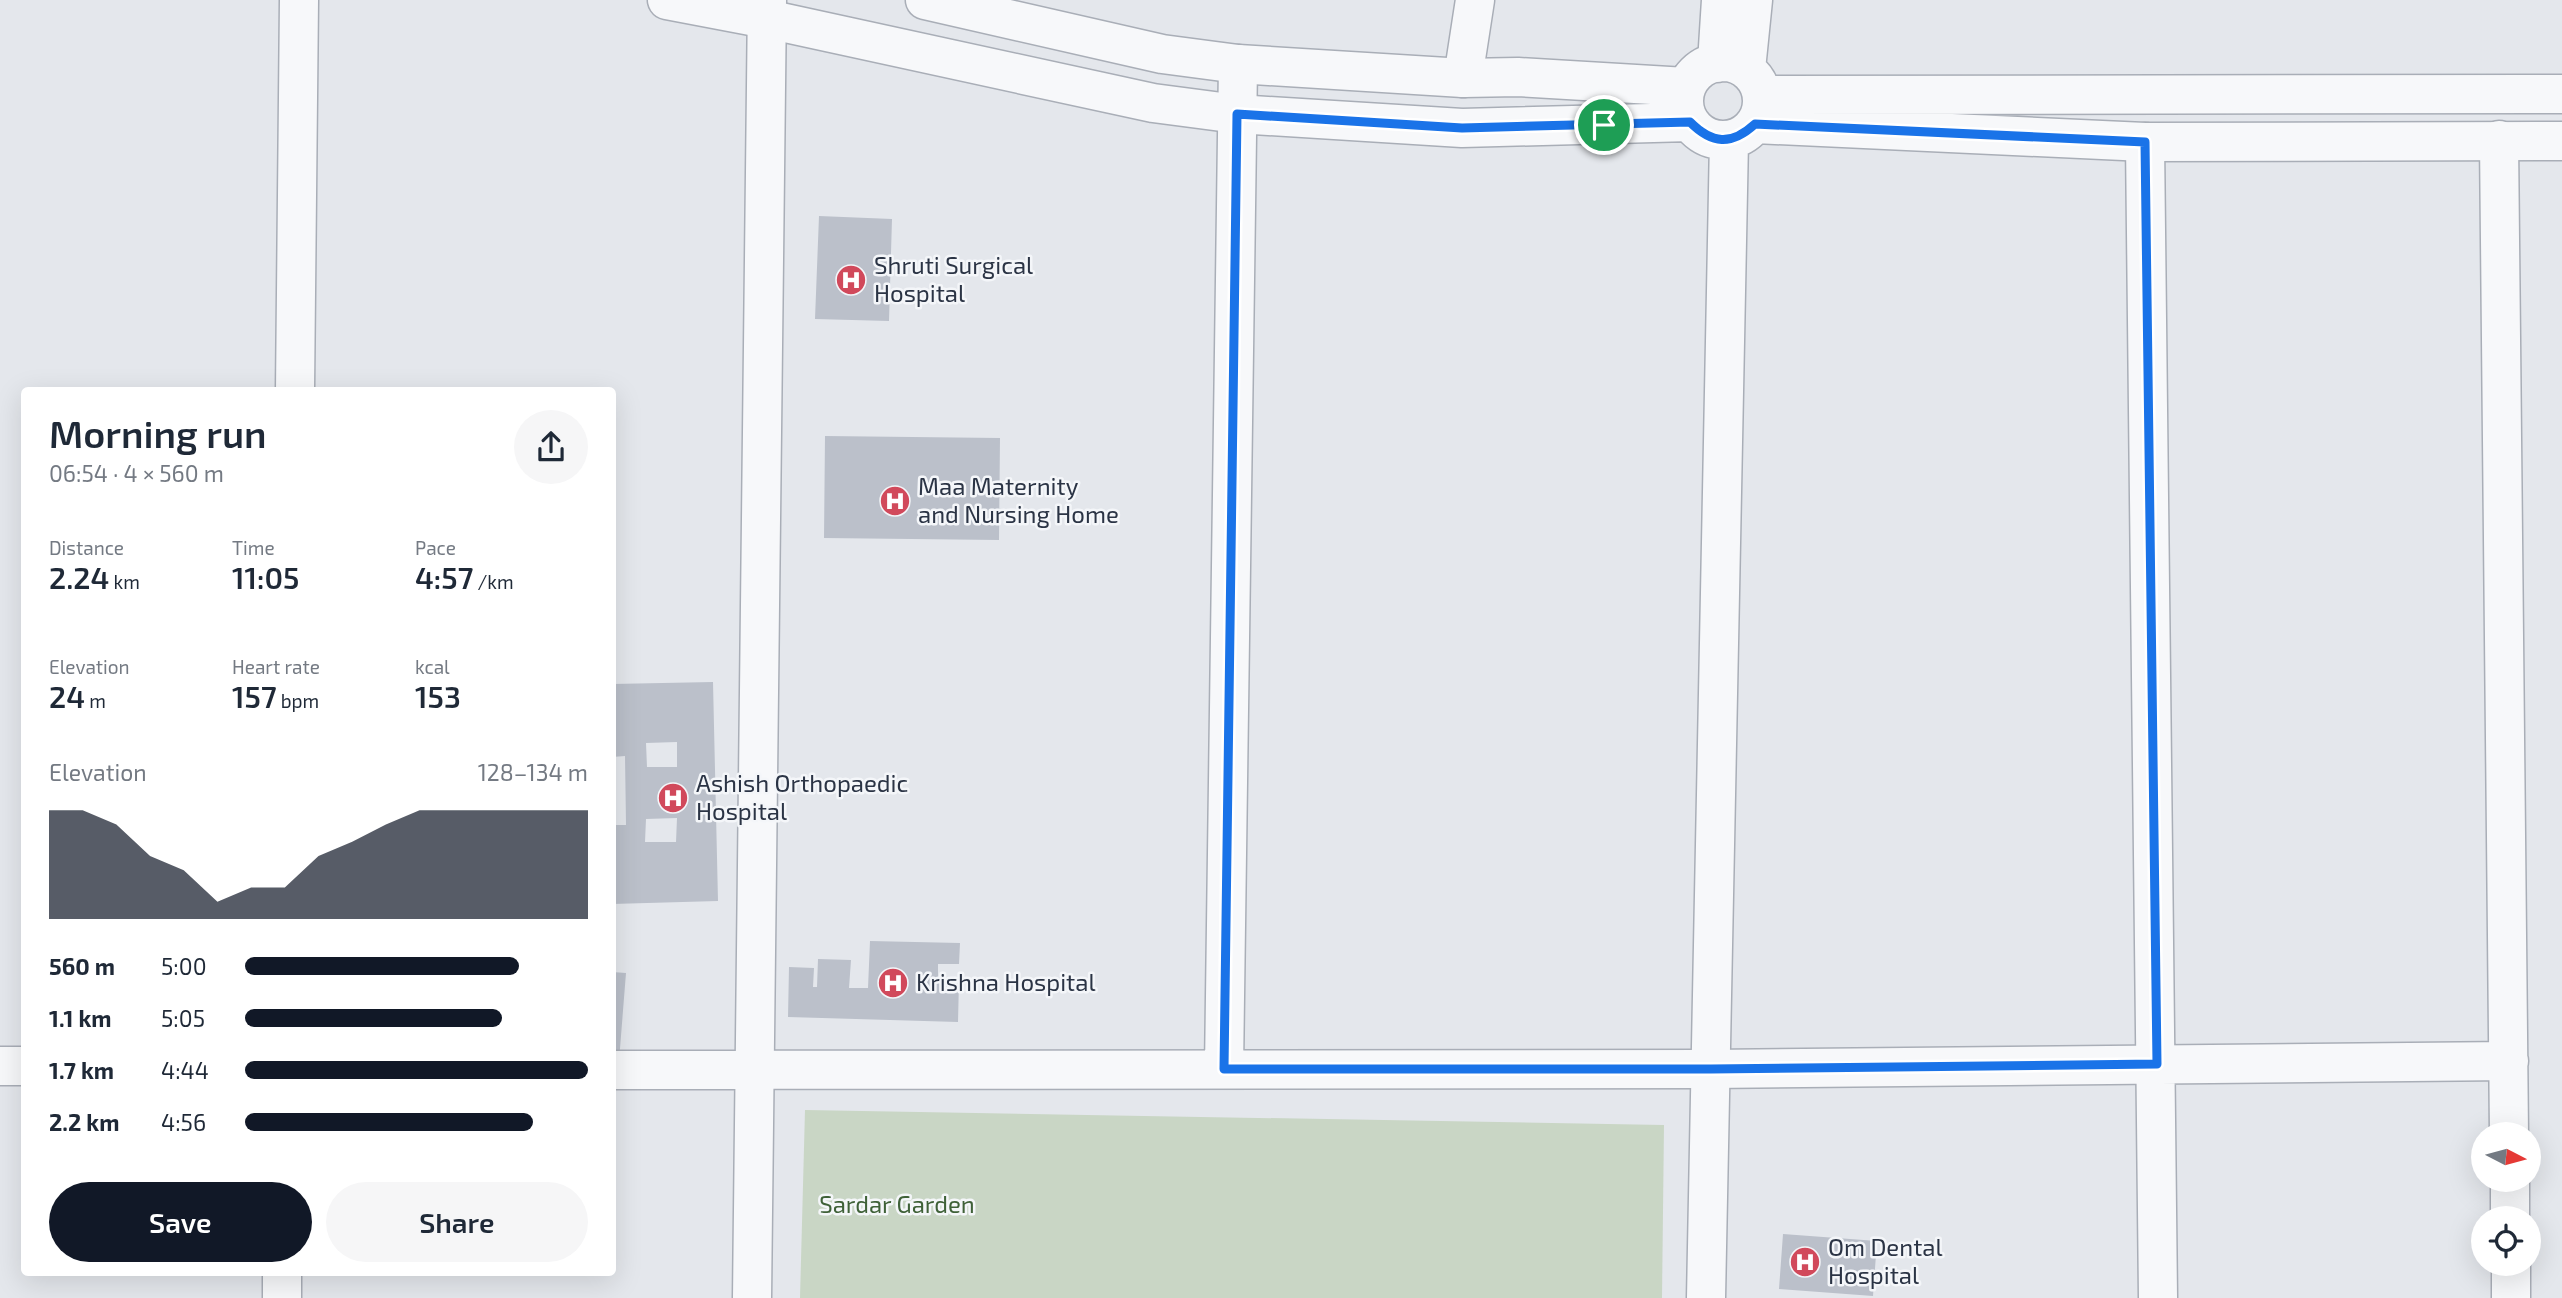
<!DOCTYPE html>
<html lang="en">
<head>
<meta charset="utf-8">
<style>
  :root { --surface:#fff; --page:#f6f6f7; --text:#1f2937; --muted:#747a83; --accent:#111827 }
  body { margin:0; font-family:"Exo 2",sans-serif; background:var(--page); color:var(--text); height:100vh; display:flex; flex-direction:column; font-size:26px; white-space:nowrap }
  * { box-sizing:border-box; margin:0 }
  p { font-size:23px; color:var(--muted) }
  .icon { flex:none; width:38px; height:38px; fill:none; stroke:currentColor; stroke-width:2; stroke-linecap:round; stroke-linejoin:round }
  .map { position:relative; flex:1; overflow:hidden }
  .sheet { position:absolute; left:21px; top:387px; width:595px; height:889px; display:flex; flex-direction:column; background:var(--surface); border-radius:7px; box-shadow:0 7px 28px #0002 }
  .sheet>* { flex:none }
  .needle { width:46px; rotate:96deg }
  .tools { position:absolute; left:2471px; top:1122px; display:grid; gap:14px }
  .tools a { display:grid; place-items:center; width:70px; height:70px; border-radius:50%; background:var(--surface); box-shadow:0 7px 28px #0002; font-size:35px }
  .pin { position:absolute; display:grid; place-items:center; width:60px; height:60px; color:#fff; margin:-30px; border:4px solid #fff; border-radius:50%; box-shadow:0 2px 7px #0007 }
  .round { display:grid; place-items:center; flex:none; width:74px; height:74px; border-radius:37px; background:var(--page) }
  .headline { display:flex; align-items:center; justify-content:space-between; height:119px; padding:0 28px }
  h1 { font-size:38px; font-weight:600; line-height:52px }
  .stats { display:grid; grid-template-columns:repeat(3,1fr); gap:10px; height:119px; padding:7px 28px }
  .stats div { display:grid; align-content:center }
  .stats b { font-size:30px; font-weight:600 }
  .stats small { font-size:19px; font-weight:400 }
  .stats p { font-size:19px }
  .chart { height:196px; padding:14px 28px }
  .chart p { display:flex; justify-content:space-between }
  .chart svg { width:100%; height:126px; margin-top:7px; fill:var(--accent); opacity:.7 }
  .cta { display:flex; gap:14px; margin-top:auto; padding:14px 28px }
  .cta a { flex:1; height:80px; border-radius:42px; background:var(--accent); color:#fff; font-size:28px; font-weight:600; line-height:80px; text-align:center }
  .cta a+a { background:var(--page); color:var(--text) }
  ul { padding:0 28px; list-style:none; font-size:23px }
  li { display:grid; grid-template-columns:112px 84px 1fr; align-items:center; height:52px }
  li i { height:18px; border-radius:9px; background:var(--accent) }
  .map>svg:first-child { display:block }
</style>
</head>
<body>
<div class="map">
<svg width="2562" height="1298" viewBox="0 0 2562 1298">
  <rect width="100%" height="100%" fill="#e4e7ec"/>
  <!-- green -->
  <path fill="#c9d6c5" d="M 805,1110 L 1664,1125 L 1662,1298 L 800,1298 Z"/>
  <!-- building -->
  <path fill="#bbc0ca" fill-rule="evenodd" d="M 819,216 L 892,219 L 889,321 L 815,319 Z
    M 825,436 L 1000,438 L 999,540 L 824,538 Z
    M 713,682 L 718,901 L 612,904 L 612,825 L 626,825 L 625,756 L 612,757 L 612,684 ZM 677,742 L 677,767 L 647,767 L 646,743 ZM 677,818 L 676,842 L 645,842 L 646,819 Z
    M 870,941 L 960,943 L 959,964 L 938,964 L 938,979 L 959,980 L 958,1022 L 788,1017 L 789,967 L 814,968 L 813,987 L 817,987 L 818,959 L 851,960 L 849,988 L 868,988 Z
    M 612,972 L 626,973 L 619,1061 L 612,1060 Z
    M 1783,1234 L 1877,1241 L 1873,1296 L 1779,1289 Z"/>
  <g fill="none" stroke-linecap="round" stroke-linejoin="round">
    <!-- minor casing -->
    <g stroke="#a9aeb7" stroke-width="41">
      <path id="minor" d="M 1463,78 L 1475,0
        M 2499,140 L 2509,1134
        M 2145,142 L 2158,1298
        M 295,390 L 299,0
        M 0,1066 L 24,1066
        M 1224,1069 L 1238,64
        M 612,1070 L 1711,1069 L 2509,1061
        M 2510,1180 L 2510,1218
        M 2511,1264 L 2511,1298
        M 282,1298 L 282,1272
        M 752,1298 L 767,0"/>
    </g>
    <!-- tertiary casing -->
    <g stroke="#a9aeb7" stroke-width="41">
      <path id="tertiary" d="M 667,0 L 767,19 L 1153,103 L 1237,114 L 1462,128 L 1690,122
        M 925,0 L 1162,54 L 1238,64 L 1463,78 L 1518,77 L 1686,87
        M1684 101a39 39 0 1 1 78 0a39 39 0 1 1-78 0Z
        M 1717,63 L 1721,0
        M 1746,69 L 1753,0
        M 1762,95 L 2562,94
        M 1755,124 L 2145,142 L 2562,141
        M 1706,1298 L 1729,140"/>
    </g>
    <!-- minor -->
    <use href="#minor" stroke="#f7f8fa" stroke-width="38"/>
    <!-- tertiary -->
    <use href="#tertiary" stroke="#f7f8fa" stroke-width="38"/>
  </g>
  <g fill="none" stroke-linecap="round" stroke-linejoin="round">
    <!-- route casing -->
    <g stroke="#fff" stroke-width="14">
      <path id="route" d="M 1237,114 L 1462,128 L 1690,122 C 1712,144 1731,146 1755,124 L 2145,142 L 2157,1064 L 1711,1069 L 1224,1069 Z"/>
    </g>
    <!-- route -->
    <use href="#route" stroke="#1a73e8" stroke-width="9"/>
  </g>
  <!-- icons -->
  <defs>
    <g id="hospital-disc" transform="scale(1.575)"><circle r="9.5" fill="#d1495b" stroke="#f4f6f9"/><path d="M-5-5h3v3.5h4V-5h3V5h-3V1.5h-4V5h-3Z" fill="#fff"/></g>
  </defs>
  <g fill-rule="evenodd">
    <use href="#hospital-disc" x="851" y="280"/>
    <use href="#hospital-disc" x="895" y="501"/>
    <use href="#hospital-disc" x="673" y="798"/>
    <use href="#hospital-disc" x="893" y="983"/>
    <use href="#hospital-disc" x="1805" y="1262"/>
  </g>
  <g text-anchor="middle" stroke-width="5" stroke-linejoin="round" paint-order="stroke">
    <!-- poi labels -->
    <g font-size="24" fill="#2b3445" stroke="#f4f6f9" text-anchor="start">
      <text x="874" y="274">Shruti Surgical<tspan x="874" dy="28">Hospital</tspan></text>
      <text x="918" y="495">Maa Maternity<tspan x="918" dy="28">and Nursing Home</tspan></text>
      <text x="696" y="792">Ashish Orthopaedic<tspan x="696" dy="28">Hospital</tspan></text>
      <text x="916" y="991">Krishna Hospital</text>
      <text x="1828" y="1256">Om Dental<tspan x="1828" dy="28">Hospital</tspan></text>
    </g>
    <!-- park labels -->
    <g font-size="24" fill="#3f6138" stroke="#f4f6f9">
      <text x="897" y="1213">Sardar Garden</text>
    </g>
  </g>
</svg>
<div class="tools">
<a><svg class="needle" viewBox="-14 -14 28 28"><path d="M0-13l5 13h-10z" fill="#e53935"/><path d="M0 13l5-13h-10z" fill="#747a83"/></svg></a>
<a><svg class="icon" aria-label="locate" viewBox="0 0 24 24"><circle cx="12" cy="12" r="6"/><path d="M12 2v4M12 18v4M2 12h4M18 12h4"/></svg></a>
</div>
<div class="pin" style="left:1604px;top:125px;background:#1e9e55"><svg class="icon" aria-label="arrive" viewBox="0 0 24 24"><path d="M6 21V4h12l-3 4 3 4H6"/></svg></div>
<section class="sheet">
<div class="headline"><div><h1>Morning run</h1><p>06:54 · 4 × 560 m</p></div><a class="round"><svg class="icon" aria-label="share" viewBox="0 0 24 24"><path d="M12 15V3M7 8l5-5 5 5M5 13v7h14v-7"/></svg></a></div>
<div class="stats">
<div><p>Distance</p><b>2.24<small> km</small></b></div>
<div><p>Time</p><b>11:05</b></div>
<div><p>Pace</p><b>4:57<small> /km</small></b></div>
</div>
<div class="stats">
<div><p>Elevation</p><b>24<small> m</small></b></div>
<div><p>Heart rate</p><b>157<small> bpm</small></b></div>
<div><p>kcal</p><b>153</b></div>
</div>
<div class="chart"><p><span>Elevation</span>128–134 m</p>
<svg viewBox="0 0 160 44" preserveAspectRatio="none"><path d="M0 44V6L10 6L20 11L30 22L40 27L50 38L60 33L70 33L80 22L90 17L100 11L110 6L120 6L130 6L140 6L150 6L160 6V44z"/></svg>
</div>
<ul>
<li><b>560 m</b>5:00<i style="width:80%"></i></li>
<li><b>1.1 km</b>5:05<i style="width:75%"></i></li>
<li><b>1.7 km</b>4:44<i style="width:100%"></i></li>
<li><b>2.2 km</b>4:56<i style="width:84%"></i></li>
</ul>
<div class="cta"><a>Save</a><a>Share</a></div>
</section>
</div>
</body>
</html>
